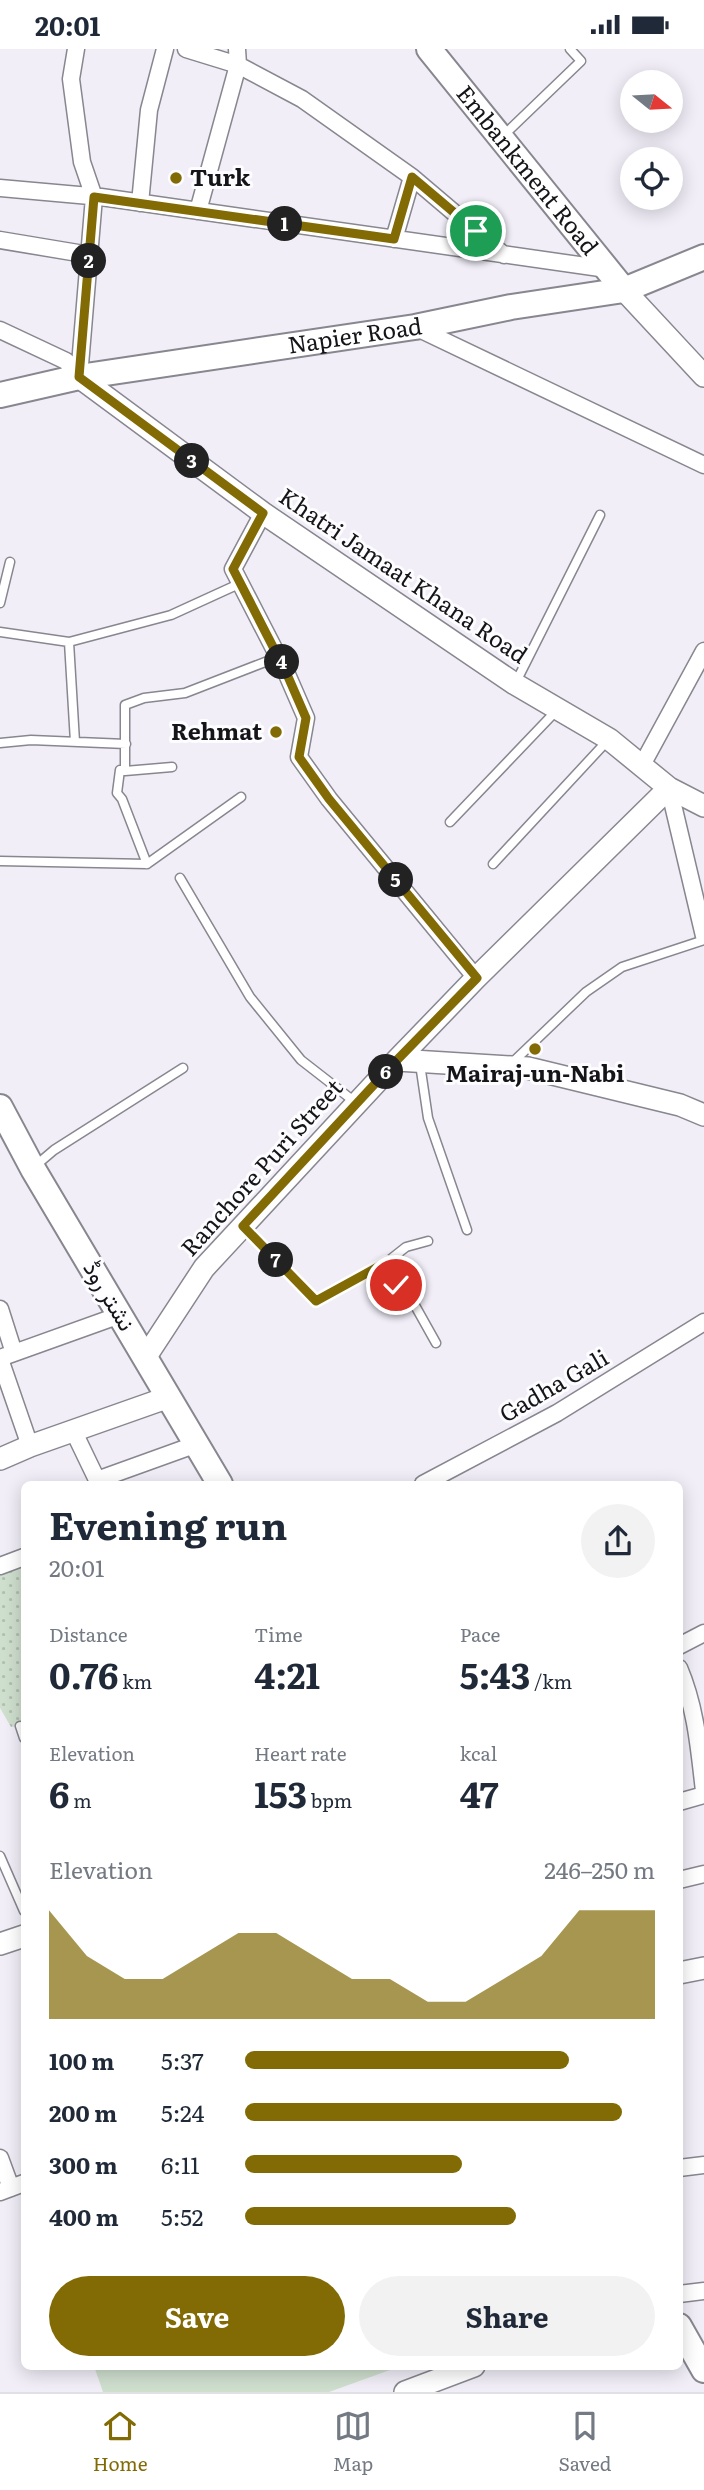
<!DOCTYPE html>
<html lang="en">
<head>
<meta charset="utf-8">
<style>
  :root { --surface:#fff; --page:#f2f2f3; --text:#1f2937; --muted:#747a83; --line:#e0e1e3; --accent:#826b05 }
  body { margin:0; font-family:Literata,Vazirmatn,serif; background:var(--page); color:var(--text); height:100vh; display:flex; flex-direction:column; font-size:26px; white-space:nowrap }
  * { box-sizing:border-box; margin:0 }
  p { font-size:23px; color:var(--muted) }
  .icon { flex:none; width:38px; height:38px; fill:none; stroke:currentColor; stroke-width:2; stroke-linecap:round; stroke-linejoin:round }
  .map { position:relative; flex:1; overflow:hidden }
  .panel { position:absolute; left:21px; top:1432px; width:662px; height:889px; display:flex; flex-direction:column; background:var(--surface); border-radius:10px; box-shadow:0 4px 18px #0003 }
  .panel>* { flex:none }
  .needle { width:46px; rotate:108deg }
  .buttons { position:absolute; left:620px; top:21px; display:grid; gap:14px }
  .buttons a { display:grid; place-items:center; width:63px; height:63px; border-radius:50%; background:var(--surface); box-shadow:0 4px 18px #0003; font-size:35px }
  .pin { position:absolute; display:grid; place-items:center; width:60px; height:60px; color:#fff; margin:-30px; border:4px solid #fff; border-radius:50%; box-shadow:0 2px 7px #0007 }
  .km { position:absolute; width:35px; height:35px; margin:-18px; border-radius:50%; background:#222; color:#fff; font-size:19px; line-height:35px; text-align:center }
  .round { display:grid; place-items:center; flex:none; width:74px; height:74px; border-radius:37px; background:var(--page) }
  .headline { display:flex; align-items:center; justify-content:space-between; height:119px; padding:0 28px }
  h1 { font-size:38px; font-weight:700; line-height:52px }
  .figures { display:grid; grid-template-columns:repeat(3,1fr); gap:10px; height:119px; padding:7px 28px }
  .figures div { display:grid; align-content:center }
  .figures b { font-size:35px; font-weight:700 }
  .figures small { font-size:19px; font-weight:400 }
  .figures p { font-size:19px }
  .chart { height:196px; padding:14px 28px }
  .chart p { display:flex; justify-content:space-between }
  .chart svg { width:100%; height:126px; margin-top:7px; fill:var(--accent); opacity:.7 }
  .button { display:flex; gap:14px; margin-top:auto; padding:14px 28px }
  .button a { flex:1; height:80px; border-radius:42px; background:var(--accent); color:#fff; font-size:28px; font-weight:700; line-height:80px; text-align:center }
  .button a+a { background:var(--page); color:var(--text) }
  ul { padding:0 28px; list-style:none; font-size:23px }
  li { display:grid; grid-template-columns:112px 84px 1fr; align-items:center; height:52px }
  li i { height:18px; border-radius:9px; background:var(--accent) }
  .status { display:flex; justify-content:space-between; align-items:center; height:49px; padding:0 35px; background:var(--surface); direction:ltr }
  .status svg { height:19px; fill:currentColor }
  .dock { display:flex; justify-content:space-around; align-items:center; height:98px; border-top:2px solid var(--line); background:var(--surface); font-size:19px; color:var(--muted) }
  .dock a { display:grid; justify-items:center; gap:4px }
  .dock .on { color:var(--accent) }
  .map>svg:first-child { display:block }
</style>
</head>
<body>
<div class="status"><b>20:01</b><svg viewBox="0 0 49 12"><path d="M0 12V9h3v3zM5 12V6h3v6zM10 12V3h3v9zM15 12V0h3v12zM26 1h20v11H26zM47 4h2v5h-2z"/></svg></div>
<div class="map">
<svg width="704" height="2343" viewBox="0 0 704 2343">
  <defs>
    <pattern id="green-dots" width="8" height="8" patternUnits="userSpaceOnUse" patternTransform="scale(1.75)"><rect width="8" height="8" fill="#cfdfce"/><path d="M2 2h.1M6 6h.1" fill="none" stroke="#b1beb0" stroke-width="1.8" stroke-linecap="round"/></pattern>
  </defs>
  <rect width="100%" height="100%" fill="#f1eef8"/>
  <!-- green -->
  <path fill="url(#green-dots)" d="M 24,1510 L 24,1676 L 11,1678 L 0,1659 L 0,1519 Z"/>
  <!-- pitch -->
  <path fill="#cfdfce" d="M 94,2317 L 401,2317 L 329,2343 L 103,2343 Z"/>
  <g fill="none" stroke-linecap="round" stroke-linejoin="round">
    <!-- lane casing -->
    <g stroke="#88868f" stroke-width="11">
      <path id="lane" d="M 504,86 L 581,12 L 570,0
        M 0,554 L 10,513
        M 0,583 L 69,593 L 171,566 L 241,534
        M 69,593 L 75,693
        M 515,635 L 600,466
        M 0,694 L 31,691 L 126,695
        M 125,722 L 172,718
        M 450,773 L 557,661
        M 0,812 L 147,815
        M 147,815 L 122,750 L 117,744 L 120,721 L 125,722 L 125,656 L 144,649 L 185,644 L 278,608
        M 147,815 L 241,748
        M 493,815 L 609,690
        M 180,829 L 250,948 L 301,1011 L 355,1053
        M 513,1013 L 586,943 L 622,918 L 704,891
        M 420,1015 L 428,1069 L 467,1181
        M 34,1118 L 54,1101 L 183,1019
        M 243,1177 L 316,1253 L 387,1213 L 406,1198 L 428,1192
        M 387,1213 L 396,1236 L 408,1244 L 436,1294
        M 20,1677 L 24,1689
        M 0,1807 L 24,1862"/>
    </g>
    <!-- street casing -->
    <g stroke="#88868f" stroke-width="19">
      <path id="street" d="M 76,0 L 71,30 L 82,113 L 94,148 L 79,328
        M 186,0 L 238,16 L 302,50 L 412,128 L 504,206
        M 0,139 L 101,148 L 607,220
        M 140,154 L 149,61 L 165,0
        M 198,162 L 238,16 L 237,0
        M 394,190 L 412,128
        M 0,191 L 90,206
        M 415,278 L 704,416
        M 0,281 L 66,312 L 79,328
        M 263,464 L 233,520 L 286,623 L 306,669 L 299,708 L 329,750 L 476,929
        M 642,716 L 704,602
        M 669,739 L 704,887
        M 0,1260 L 14,1304
        M 0,1309 L 120,1266
        M 0,1310 L 30,1397
        M 73,1381 L 99,1435
        M 97,1431 L 197,1395
        M 423,1435 L 557,1364 L 704,1273
        M 0,1517 L 24,1508
        M 679,1597 L 704,1584
        M 679,1619 C 696,1659 699,1699 704,1742
        M 679,1753 L 704,1746
        M 679,1831 L 704,1825
        M 0,2109 L 11,2139
        M 679,2119 L 704,2116
        M 0,2143 L 24,2134
        M 679,2245 L 704,2242"/>
    </g>
    <!-- secondary casing -->
    <g stroke="#88868f" stroke-width="24">
      <path id="secondary" d="M 624,241 L 704,327
        M 79,328 L 263,464 L 515,635 L 609,690 L 669,739 L 704,757
        M 397,1011 L 528,1019 L 680,1056 L 704,1066
        M 145,1309 L 204,1219 L 397,1011 L 476,929 L 669,739
        M 0,1410 L 30,1397 L 169,1348
        M 0,1895 L 24,1887
        M 679,1924 L 704,1919
        M 405,2343 L 474,2317"/>
    </g>
    <!-- primary casing -->
    <g stroke="#88868f" stroke-width="28">
      <g id="primary">
        <path id="s1" d="M 429,0 L 624,241"/>
        <path id="s2" d="M 0,346 L 79,328 L 415,278 L 511,258 L 624,241 L 704,208"/>
        <path d="M 0,1058 L 33,1120 L 220,1435"/>
        <path d="M 679,2277 L 704,2321"/>
      </g>
    </g>
    <!-- lane -->
    <use href="#lane" stroke="#fff" stroke-width="8"/>
    <!-- street -->
    <use href="#street" stroke="#fff" stroke-width="16"/>
    <!-- secondary -->
    <use href="#secondary" stroke="#fff" stroke-width="21"/>
    <!-- primary -->
    <use href="#primary" stroke="#fff" stroke-width="24"/>
  </g>
  <g fill="none" stroke-linecap="round" stroke-linejoin="round">
    <!-- route casing -->
    <g stroke="#fff" stroke-width="14">
      <path id="route" d="M 396,1236 L 387,1213 L 316,1252 L 243,1177 L 397,1011 L 477,929 L 329,750 L 299,708 L 306,669 L 286,623 L 233,520 L 263,464 L 79,328 L 94,148 L 394,190 L 412,128 L 476,182"/>
    </g>
    <!-- route -->
    <use href="#route" stroke="#826b05" stroke-width="9"/>
  </g>
  <!-- markers -->
  <g fill="#826b05" stroke="#fdfdff" stroke-width="2.5">
    <circle cx="176" cy="129" r="7"/>
    <circle cx="276" cy="683" r="7"/>
    <circle cx="535" cy="1000" r="7"/>
  </g>
  <g text-anchor="middle" stroke-width="6" stroke-linejoin="round" paint-order="stroke">
    <!-- street labels -->
    <g font-size="23" fill="#151418" stroke="#fdfdff">
      <text dy="8" stroke="none"><textPath href="#s1" startOffset="156">Embankment Road</textPath></text>
      <text dy="8" stroke="none"><textPath href="#s2" startOffset="360">Napier Road</textPath></text>
      <text transform="translate(403 527) rotate(34)" y="8">Khatri Jamaat Khana Road</text>
      <text transform="translate(262 1119) rotate(-48)" y="8">Ranchore Puri Street</text>
      <text transform="translate(109 1247) rotate(59)" y="8">نشتر روڈ</text>
      <text transform="translate(554 1337) rotate(-30)" y="8">Gadha Gali</text>
    </g>
    <!-- poi labels -->
    <g font-size="23" font-weight="bold" fill="#151418" stroke="#fdfdff" text-anchor="start">
      <text x="190" y="137">Turk</text>
      <text x="262" y="691" text-anchor="end">Rehmat</text>
      <text x="535" y="1033" text-anchor="middle">Mairaj-un-Nabi</text>
    </g>
  </g>
</svg>
<div class="buttons">
<a><svg class="needle" viewBox="-14 -14 28 28"><path d="M0-13l5 13h-10z" fill="#e53935"/><path d="M0 13l5-13h-10z" fill="#747a83"/></svg></a>
<a><svg class="icon" aria-label="locate" viewBox="0 0 24 24"><circle cx="12" cy="12" r="6"/><path d="M12 2v4M12 18v4M2 12h4M18 12h4"/></svg></a>
</div>
<div class="pin" style="left:476px;top:182px;background:#1e9e55"><svg class="icon" aria-label="arrive" viewBox="0 0 24 24"><path d="M6 21V4h12l-3 4 3 4H6"/></svg></div>
<div class="pin" style="left:396px;top:1236px;background:#d93025"><svg class="icon" aria-label="check" viewBox="0 0 24 24"><path d="M5 12l5 5 9-10"/></svg></div>
<b class="km" style="left:285px;top:175px">1</b>
<b class="km" style="left:89px;top:212px">2</b>
<b class="km" style="left:192px;top:412px">3</b>
<b class="km" style="left:282px;top:613px">4</b>
<b class="km" style="left:396px;top:831px">5</b>
<b class="km" style="left:386px;top:1023px">6</b>
<b class="km" style="left:276px;top:1211px">7</b>
<section class="panel">
<div class="headline"><div><h1>Evening run</h1><p>20:01</p></div><a class="round"><svg class="icon" aria-label="share" viewBox="0 0 24 24"><path d="M12 15V3M7 8l5-5 5 5M5 13v7h14v-7"/></svg></a></div>
<div class="figures">
<div><p>Distance</p><b>0.76<small> km</small></b></div>
<div><p>Time</p><b>4:21</b></div>
<div><p>Pace</p><b>5:43<small> /km</small></b></div>
</div>
<div class="figures">
<div><p>Elevation</p><b>6<small> m</small></b></div>
<div><p>Heart rate</p><b>153<small> bpm</small></b></div>
<div><p>kcal</p><b>47</b></div>
</div>
<div class="chart"><p><span>Elevation</span>246–250 m</p>
<svg viewBox="0 0 160 44" preserveAspectRatio="none"><path d="M0 44V6L10 22L20 30L30 30L40 22L50 14L60 14L70 22L80 30L90 30L100 38L110 38L120 30L130 22L140 6L150 6L160 6V44z"/></svg>
</div>
<ul>
<li><b>100 m</b>5:37<i style="width:79%"></i></li>
<li><b>200 m</b>5:24<i style="width:92%"></i></li>
<li><b>300 m</b>6:11<i style="width:53%"></i></li>
<li><b>400 m</b>5:52<i style="width:66%"></i></li>
</ul>
<div class="button"><a>Save</a><a>Share</a></div>
</section>
</div>
<nav class="dock">
<a class="on"><svg class="icon" aria-label="home" viewBox="0 0 24 24"><path d="M3 11l9-7 9 7M6 9v11h12V9"/></svg>Home</a>
<a><svg class="icon" aria-label="map" viewBox="0 0 24 24"><path d="M3 6l6-2 6 2 6-2v14l-6 2-6-2-6 2zM9 4v14M15 6v14"/></svg>Map</a>
<a><svg class="icon" aria-label="saved" viewBox="0 0 24 24"><path d="M7 4h10v16l-5-4-5 4z"/></svg>Saved</a>
</nav>
</body>
</html>
